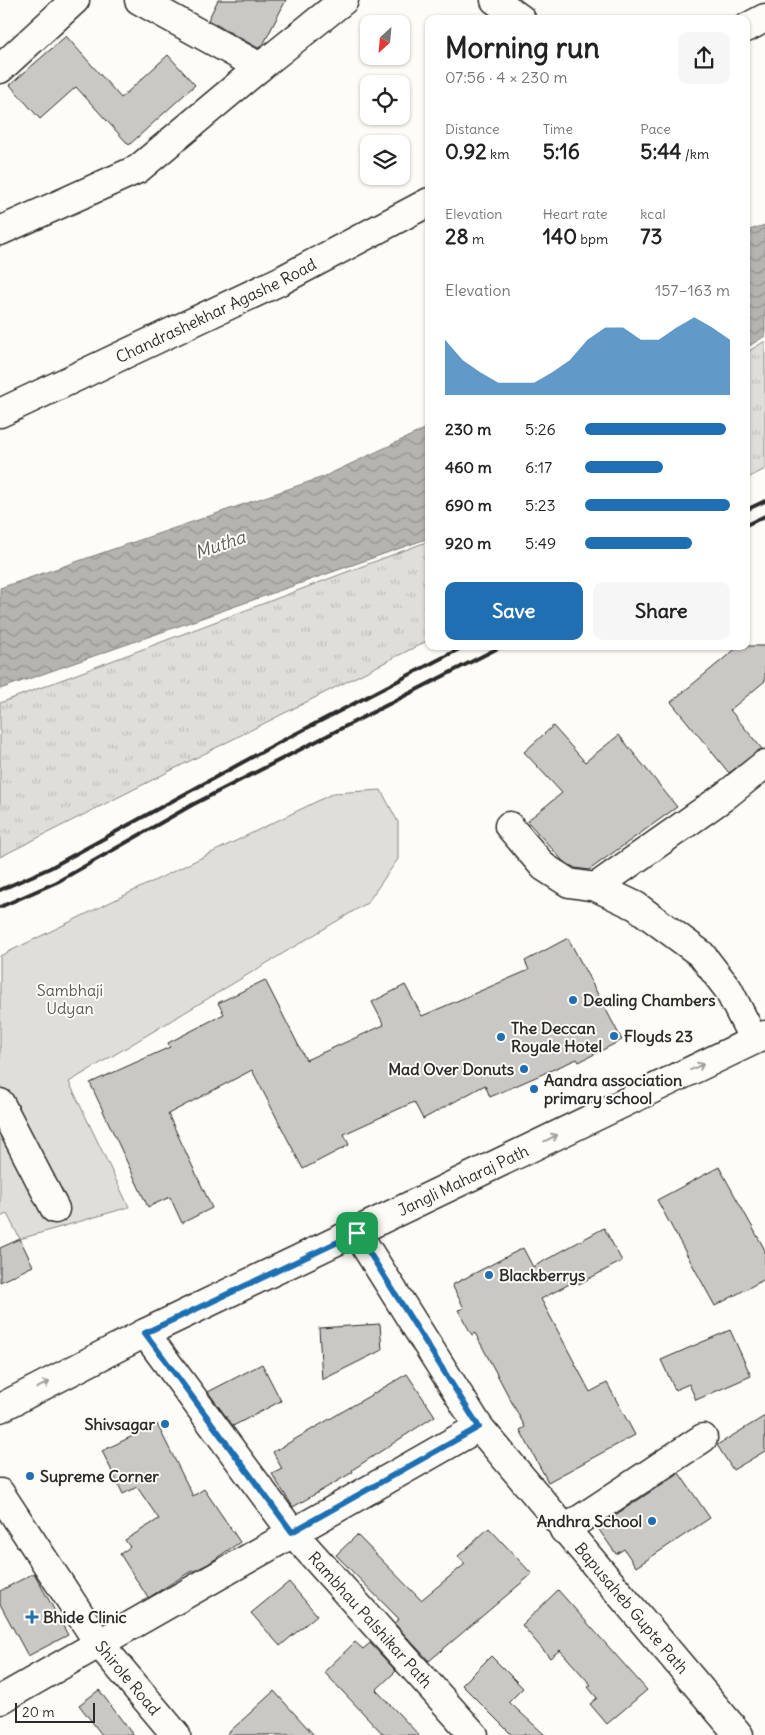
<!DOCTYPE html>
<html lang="en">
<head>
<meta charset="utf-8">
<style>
  :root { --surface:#fff; --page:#f6f6f6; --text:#222; --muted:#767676; --accent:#1f6fb2 }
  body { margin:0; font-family:Delius,sans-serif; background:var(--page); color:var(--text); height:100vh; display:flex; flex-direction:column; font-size:19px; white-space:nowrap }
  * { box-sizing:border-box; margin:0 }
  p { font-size:16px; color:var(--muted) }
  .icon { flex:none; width:28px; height:28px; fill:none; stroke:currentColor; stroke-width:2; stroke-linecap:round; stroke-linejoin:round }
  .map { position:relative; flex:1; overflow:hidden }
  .drawer { position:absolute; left:425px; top:15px; width:325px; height:635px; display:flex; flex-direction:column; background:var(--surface); border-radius:10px; box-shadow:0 1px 4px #0004 }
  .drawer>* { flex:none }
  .needle { width:32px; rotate:206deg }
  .fabs { position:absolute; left:360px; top:15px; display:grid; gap:10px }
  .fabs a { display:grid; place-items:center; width:50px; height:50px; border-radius:10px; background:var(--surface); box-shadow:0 1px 4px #0004; font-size:25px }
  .scale { position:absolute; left:15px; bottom:12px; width:80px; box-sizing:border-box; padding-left:5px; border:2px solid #2b2b2b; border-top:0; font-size:14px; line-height:18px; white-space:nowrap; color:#2b2b2b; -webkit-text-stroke:4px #fdfcf7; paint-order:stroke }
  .pin { position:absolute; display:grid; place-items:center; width:42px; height:42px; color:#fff; margin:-21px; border-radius:10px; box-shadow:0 2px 8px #0006 }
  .round { display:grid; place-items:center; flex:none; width:52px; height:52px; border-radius:10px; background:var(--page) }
  .summary { display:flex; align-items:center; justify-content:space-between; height:85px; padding:0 20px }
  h1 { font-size:28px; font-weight:700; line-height:38px }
  .figures { display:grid; grid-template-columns:repeat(3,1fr); gap:8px; height:85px; padding:5px 20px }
  .figures div { display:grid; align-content:center }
  .figures b { font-size:21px; font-weight:700 }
  .figures small { font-size:14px; font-weight:400 }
  .figures p { font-size:14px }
  .chart { height:140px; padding:10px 20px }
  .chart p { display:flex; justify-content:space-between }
  .chart svg { width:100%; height:90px; margin-top:5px; fill:var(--accent); opacity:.7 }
  .cta { display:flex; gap:10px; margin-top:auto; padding:10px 20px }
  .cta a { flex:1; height:58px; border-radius:10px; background:var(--accent); color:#fff; font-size:20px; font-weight:700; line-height:58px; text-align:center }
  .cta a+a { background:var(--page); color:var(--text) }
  ul { padding:0 20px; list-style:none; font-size:16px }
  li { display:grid; grid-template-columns:80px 60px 1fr; align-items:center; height:38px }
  li i { height:12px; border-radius:6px; background:var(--accent) }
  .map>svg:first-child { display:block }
</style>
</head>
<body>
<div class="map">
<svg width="765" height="1735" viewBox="0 0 765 1735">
  <defs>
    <pattern id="grass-tufts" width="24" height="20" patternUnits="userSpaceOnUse" patternTransform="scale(1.25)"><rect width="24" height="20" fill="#dfdeda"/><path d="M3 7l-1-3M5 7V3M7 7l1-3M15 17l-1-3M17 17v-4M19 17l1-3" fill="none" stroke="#c0bfbb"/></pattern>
    <pattern id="water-waves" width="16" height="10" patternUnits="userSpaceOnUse" patternTransform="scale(1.25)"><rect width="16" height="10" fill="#b5b4b1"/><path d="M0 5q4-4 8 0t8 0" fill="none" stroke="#939390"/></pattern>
  </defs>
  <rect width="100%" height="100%" fill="#fdfcf7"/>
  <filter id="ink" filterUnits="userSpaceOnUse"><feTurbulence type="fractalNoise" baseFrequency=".02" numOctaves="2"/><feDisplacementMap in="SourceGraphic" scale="10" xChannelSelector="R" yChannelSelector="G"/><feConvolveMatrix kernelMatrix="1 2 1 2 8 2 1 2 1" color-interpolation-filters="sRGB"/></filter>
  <g filter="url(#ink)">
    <!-- grass -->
    <path fill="url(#grass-tufts)" stroke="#858482" d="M 765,341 L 765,469 L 746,479 L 746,353 Z
      M 429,541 L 429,640 L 0,857 L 0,703 Z"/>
    <!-- green -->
    <path fill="#dfdeda" stroke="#858482" d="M 381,790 L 398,822 L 398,859 L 367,903 L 69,1082 L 129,1207 L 20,1239 L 7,1214 L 0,1217 L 0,956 L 334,793 Z"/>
    <!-- water -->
    <path fill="url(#water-waves)" stroke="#7e7d7b" d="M 765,225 L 765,336 L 746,348 L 746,231 Z
      M 429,427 L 429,538 L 0,689 L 0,588 L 323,477 Z"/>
    <!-- building -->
    <path fill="#c9c8c4" stroke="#2b2b2b" d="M 218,0 L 286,0 L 263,45 L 258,48 L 208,20 Z
      M 66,36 L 121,98 L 168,55 L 195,85 L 129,145 L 76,87 L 40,119 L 10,85 Z
      M 739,646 L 765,646 L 765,681 L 730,710 L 762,749 L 729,773 L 671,702 Z
      M 553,726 L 585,762 L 619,735 L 677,807 L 589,870 L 575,868 L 563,861 L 527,821 L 562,793 L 524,752 Z
      M 568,938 L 622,1040 L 579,1062 L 577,1059 L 490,1097 L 485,1085 L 423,1119 L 414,1102 L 344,1134 L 349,1145 L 303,1169 L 252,1070 L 168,1114 L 212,1208 L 182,1223 L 170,1197 L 148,1207 L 90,1083 L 170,1047 L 168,1043 L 224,1014 L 218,1003 L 265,980 L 306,1060 L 384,1025 L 372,1002 L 405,985 L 422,1016 L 529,970 L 525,961 Z
      M 719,1167 L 765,1250 L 765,1279 L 715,1306 L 657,1200 Z
      M 604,1228 L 622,1261 L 579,1284 L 577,1280 L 541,1299 L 590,1392 L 607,1383 L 635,1435 L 548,1482 L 520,1430 L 525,1427 L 475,1333 L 472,1335 L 458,1310 L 464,1308 L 452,1285 L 523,1248 L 533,1267 Z
      M 20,1239 L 33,1266 L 0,1282 L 0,1248 Z
      M 380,1324 L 382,1350 L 322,1380 L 319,1328 Z
      M 730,1330 L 751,1376 L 696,1400 L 689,1384 L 675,1390 L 661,1360 Z
      M 262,1364 L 281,1401 L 233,1426 L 208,1392 Z
      M 407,1374 L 435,1416 L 352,1470 L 353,1472 L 293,1507 L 272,1474 L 282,1469 L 273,1452 Z
      M 765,1416 L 765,1451 L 733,1470 L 717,1445 Z
      M 157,1424 L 193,1496 L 204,1489 L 240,1542 L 208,1564 L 194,1571 L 193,1570 L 148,1598 L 120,1554 L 130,1547 L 125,1540 L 159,1519 L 137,1487 L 123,1494 L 102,1451 Z
      M 679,1473 L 710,1518 L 636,1567 L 624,1549 L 616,1554 L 597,1527 Z
      M 489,1528 L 532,1574 L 429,1661 L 394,1623 L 399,1619 L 336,1555 L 357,1535 L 421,1600 L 465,1564 L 458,1556 Z
      M 34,1573 L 68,1635 L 28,1656 L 0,1604 L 0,1591 Z
      M 289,1582 L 317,1615 L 280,1646 L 251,1613 Z
      M 558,1590 L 647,1690 L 607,1724 L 590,1704 L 597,1698 L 588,1687 L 591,1685 L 560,1650 L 550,1658 L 522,1625 Z
      M 355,1642 L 363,1649 L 370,1643 L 396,1671 L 376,1690 L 419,1735 L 384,1735 L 324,1672 Z
      M 491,1656 L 523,1688 L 509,1702 L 545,1735 L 512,1735 L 462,1685 Z
      M 99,1690 L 133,1735 L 102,1735 L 79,1705 Z
      M 274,1691 L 314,1735 L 226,1735 Z"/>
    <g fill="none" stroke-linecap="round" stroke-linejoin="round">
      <!-- street casing -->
      <g stroke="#2b2b2b" stroke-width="31">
        <g id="street">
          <path d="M 139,0 L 260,67"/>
          <path d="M 495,0 L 521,19"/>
          <path d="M 0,69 L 75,0"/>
          <path d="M 0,231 L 138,169 L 260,67 L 344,0"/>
          <path d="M 509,826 L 544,867 L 569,883 L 596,887 L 636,906 L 701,954 L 728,989 L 754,1040"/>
          <path d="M 596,887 L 725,796 L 765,764"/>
          <path d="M 0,1103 L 55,1209"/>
          <path id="s1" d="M 357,1233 L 479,1427 L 739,1735"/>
          <path id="s2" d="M 145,1333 L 292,1532 L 474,1735"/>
          <path id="s3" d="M 0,1493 L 98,1642 L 176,1735"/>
          <path d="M 564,1530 L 703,1438"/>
          <path d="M 0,1700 L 479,1427"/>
        </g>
      </g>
      <!-- secondary casing -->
      <g stroke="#2b2b2b" stroke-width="31">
        <g id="secondary">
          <path d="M 746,28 L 765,18"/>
          <path id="s4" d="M 0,413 L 280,281 L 429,202"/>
        </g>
      </g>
      <!-- primary casing -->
      <g stroke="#2b2b2b" stroke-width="31">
        <g id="primary">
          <path id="s5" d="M 0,1408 L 145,1333 L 765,1035"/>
        </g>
      </g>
      <!-- street -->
      <use href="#street" stroke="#fdfcf7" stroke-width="28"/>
      <!-- secondary -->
      <use href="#secondary" stroke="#fdfcf7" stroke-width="28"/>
      <!-- primary -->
      <use href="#primary" stroke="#fdfcf7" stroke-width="28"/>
      <!-- rail -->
      <path stroke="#2b2b2b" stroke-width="4" d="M 746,510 L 765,501
        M 746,525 L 765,516
        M 0,890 L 50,868 L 276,744 L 465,646
        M 0,907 L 57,882 L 192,805 L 502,646"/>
    </g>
    <!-- one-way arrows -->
    <defs><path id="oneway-shaft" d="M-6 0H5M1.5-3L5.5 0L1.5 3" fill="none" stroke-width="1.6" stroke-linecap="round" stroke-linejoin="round" transform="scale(1.25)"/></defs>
    <g stroke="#9e9e9b">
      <use href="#oneway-shaft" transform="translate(697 1067) rotate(-25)"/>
      <use href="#oneway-shaft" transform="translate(551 1138) rotate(-26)"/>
      <use href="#oneway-shaft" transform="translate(43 1385) rotate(-27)"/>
    </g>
  </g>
  <g fill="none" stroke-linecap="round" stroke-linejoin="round" filter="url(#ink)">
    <!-- route casing -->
    <g stroke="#fff" stroke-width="10">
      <path id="route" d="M 357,1233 L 479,1427 L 292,1532 L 145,1333 Z"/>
    </g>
    <!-- route -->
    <use href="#route" stroke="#1f6fb2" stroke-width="6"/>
  </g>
  <!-- markers -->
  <g fill="#1f6fb2" stroke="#fdfcf7" stroke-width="2">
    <circle cx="573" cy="1000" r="5"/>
    <circle cx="614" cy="1036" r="5"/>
    <circle cx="501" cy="1037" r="5"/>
    <circle cx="524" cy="1069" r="5"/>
    <circle cx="534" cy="1089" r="5"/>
    <circle cx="489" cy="1275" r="5"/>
    <circle cx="165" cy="1424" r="5"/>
    <circle cx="30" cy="1476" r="5"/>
    <circle cx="652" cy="1521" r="5"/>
    <path d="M29.5 1609.5h5v5h5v5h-5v5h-5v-5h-5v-5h5z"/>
  </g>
  <g text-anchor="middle" stroke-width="4" stroke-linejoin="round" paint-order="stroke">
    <!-- street labels -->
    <g font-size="16" fill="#2b2b2b" stroke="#fdfcf7">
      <text dy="6" stroke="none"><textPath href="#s4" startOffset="239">Chandrashekhar Agashe Road</textPath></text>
      <text dy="6" stroke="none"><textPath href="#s5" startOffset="516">Jangli Maharaj Path</textPath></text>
      <text dy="6" stroke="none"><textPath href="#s1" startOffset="466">Bapusaheb Gupte Path</textPath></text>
      <text dy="6" stroke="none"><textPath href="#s2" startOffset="365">Rambhau Palshikar Path</textPath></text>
      <text dy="6" stroke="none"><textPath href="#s3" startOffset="225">Shirole Road</textPath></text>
    </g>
    <!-- park labels -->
    <g font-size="16" fill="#585857" stroke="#fdfcf7">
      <text x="70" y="996">Sambhaji<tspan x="70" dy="18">Udyan</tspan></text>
    </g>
    <!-- poi labels -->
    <g font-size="16" font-weight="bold" fill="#2b2b2b" stroke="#fdfcf7" text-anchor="start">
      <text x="583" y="1006">Dealing Chambers</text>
      <text x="511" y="1034">The Deccan<tspan x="511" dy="18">Royale Hotel</tspan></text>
      <text x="624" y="1042">Floyds 23</text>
      <text x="514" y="1075" text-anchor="end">Mad Over Donuts</text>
      <text x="544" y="1086">Aandra association<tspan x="544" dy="18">primary school</tspan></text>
      <text x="499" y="1281">Blackberrys</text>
      <text x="155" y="1430" text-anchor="end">Shivsagar</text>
      <text x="40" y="1482">Supreme Corner</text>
      <text x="642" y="1527" text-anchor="end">Andhra School</text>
      <text x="43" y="1623">Bhide Clinic</text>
    </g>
    <!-- water labels -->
    <g font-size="18" font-style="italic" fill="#5b5b5a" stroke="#fdfcf7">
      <text transform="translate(220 545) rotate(-19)" y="6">Mutha</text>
    </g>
  </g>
</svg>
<div class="fabs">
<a><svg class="needle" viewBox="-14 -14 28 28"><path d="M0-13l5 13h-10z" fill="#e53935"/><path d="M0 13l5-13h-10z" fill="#767676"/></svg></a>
<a><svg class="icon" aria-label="locate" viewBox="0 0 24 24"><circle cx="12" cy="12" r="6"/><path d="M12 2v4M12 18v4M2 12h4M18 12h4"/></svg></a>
<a><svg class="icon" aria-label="layers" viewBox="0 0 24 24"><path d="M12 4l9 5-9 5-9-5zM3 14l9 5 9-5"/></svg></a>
</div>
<div class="scale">20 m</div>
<div class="pin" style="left:357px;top:1233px;background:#1e9e55"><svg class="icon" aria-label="arrive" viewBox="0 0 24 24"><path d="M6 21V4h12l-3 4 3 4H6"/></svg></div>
<section class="drawer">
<div class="summary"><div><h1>Morning run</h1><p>07:56 · 4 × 230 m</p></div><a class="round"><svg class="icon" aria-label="share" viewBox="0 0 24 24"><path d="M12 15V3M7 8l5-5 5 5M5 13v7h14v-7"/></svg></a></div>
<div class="figures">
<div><p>Distance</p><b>0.92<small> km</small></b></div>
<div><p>Time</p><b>5:16</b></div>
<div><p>Pace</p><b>5:44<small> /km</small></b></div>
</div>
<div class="figures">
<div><p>Elevation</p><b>28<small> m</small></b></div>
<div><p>Heart rate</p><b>140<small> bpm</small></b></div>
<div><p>kcal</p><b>73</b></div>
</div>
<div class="chart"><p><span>Elevation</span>157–163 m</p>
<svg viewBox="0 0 160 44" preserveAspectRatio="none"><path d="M0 44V17L10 27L20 33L30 38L40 38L50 38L60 33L70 27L80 17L90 11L100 11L110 17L120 17L130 11L140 6L150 11L160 17V44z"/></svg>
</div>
<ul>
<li><b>230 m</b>5:26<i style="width:97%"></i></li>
<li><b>460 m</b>6:17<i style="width:54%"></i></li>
<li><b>690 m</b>5:23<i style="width:100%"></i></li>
<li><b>920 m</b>5:49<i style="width:74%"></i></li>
</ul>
<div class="cta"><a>Save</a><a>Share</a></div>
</section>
</div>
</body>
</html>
